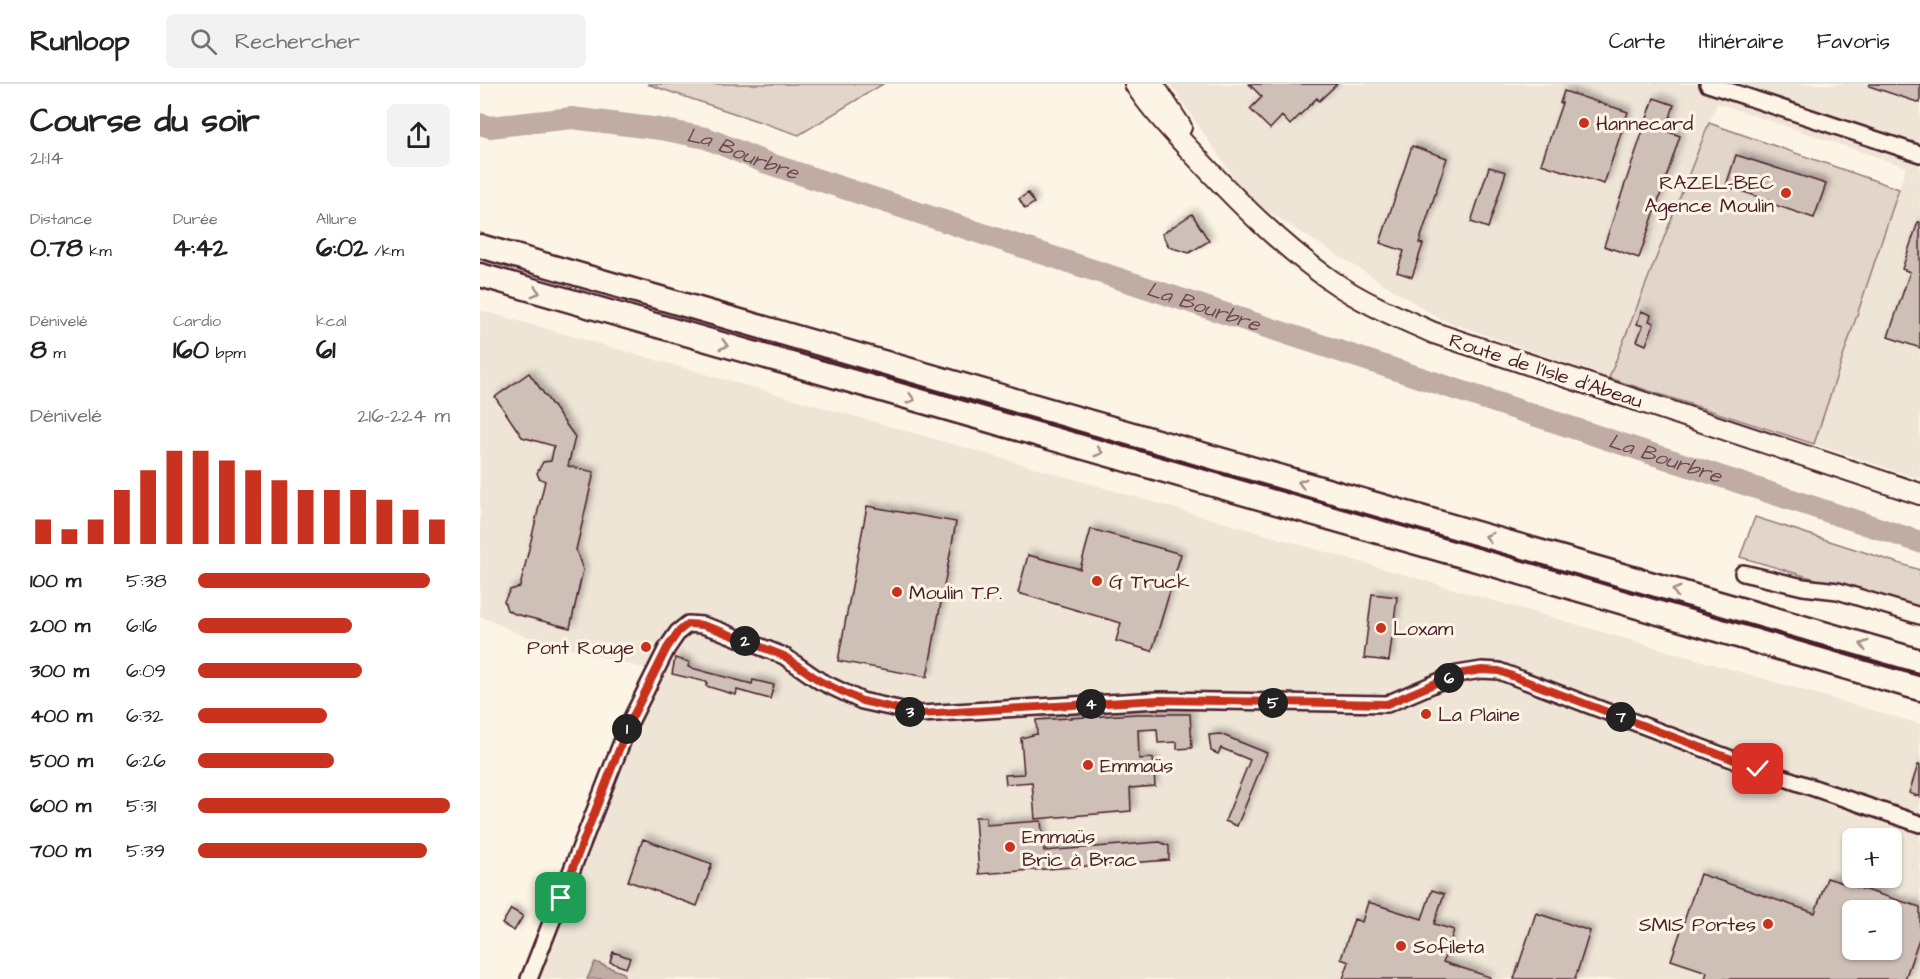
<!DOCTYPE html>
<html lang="fr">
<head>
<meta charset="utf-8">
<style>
  :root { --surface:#fff; --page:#f2f2f2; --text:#222; --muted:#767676; --line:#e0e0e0; --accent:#c8321e }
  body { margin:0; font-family:"Architects Daughter",sans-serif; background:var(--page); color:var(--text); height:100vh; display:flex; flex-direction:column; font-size:22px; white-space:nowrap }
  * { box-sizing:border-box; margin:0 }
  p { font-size:20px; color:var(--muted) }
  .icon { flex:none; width:33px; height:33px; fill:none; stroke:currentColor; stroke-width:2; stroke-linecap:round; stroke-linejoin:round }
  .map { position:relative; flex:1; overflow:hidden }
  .sheet { display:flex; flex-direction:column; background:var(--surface); width:480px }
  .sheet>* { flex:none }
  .controls { position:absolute; left:1362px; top:744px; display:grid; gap:12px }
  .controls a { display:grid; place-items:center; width:60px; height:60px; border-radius:9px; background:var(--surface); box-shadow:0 2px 4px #0004; font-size:30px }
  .pin { position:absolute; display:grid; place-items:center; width:51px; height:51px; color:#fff; margin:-26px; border-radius:12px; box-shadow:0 3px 9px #0006 }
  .km { position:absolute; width:30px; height:30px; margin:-15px; border-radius:50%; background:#222; color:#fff; font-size:16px; line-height:30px; text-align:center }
  .round { display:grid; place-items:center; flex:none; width:63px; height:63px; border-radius:9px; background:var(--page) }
  .head { display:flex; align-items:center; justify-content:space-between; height:102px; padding:0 30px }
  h1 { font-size:33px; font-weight:800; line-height:45px }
  .stats { display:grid; grid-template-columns:repeat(3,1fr); gap:9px; height:102px; padding:6px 30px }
  .stats div { display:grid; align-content:center }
  .stats b { font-size:26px; font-weight:800 }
  .stats small { font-size:16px; font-weight:400 }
  .stats p { font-size:16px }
  .chart { height:168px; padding:12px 30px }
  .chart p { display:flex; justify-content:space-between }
  .chart svg { width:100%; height:108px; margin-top:6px; stroke:var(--accent); stroke-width:6 }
  ul { padding:0 30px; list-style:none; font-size:20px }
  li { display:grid; grid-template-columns:96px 72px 1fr; align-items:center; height:45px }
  li i { height:15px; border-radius:8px; background:var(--accent) }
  header { display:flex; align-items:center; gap:36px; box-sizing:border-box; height:84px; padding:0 30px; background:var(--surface); border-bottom:2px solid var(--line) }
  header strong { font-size:28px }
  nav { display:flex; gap:33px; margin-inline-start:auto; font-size:21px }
  .search { width:420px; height:54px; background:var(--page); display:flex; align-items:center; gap:15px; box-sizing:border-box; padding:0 21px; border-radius:9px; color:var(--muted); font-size:22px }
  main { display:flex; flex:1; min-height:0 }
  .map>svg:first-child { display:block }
</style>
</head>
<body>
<header>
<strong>Runloop</strong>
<div class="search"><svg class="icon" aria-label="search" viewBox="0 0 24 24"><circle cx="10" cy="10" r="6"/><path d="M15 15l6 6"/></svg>Rechercher</div>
<nav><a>Carte</a><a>Itinéraire</a><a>Favoris</a></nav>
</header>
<main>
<section class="sheet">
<div class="head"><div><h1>Course du soir</h1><p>21:14</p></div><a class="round"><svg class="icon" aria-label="share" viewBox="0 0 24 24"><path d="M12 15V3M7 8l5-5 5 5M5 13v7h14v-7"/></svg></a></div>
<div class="stats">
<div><p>Distance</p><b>0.78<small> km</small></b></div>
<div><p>Durée</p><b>4:42</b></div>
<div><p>Allure</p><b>6:02<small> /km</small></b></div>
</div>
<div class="stats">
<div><p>Dénivelé</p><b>8<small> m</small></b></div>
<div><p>Cardio</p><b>160<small> bpm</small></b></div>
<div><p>kcal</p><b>61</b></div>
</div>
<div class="chart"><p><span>Dénivelé</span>216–224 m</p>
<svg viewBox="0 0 160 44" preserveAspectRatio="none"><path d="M5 44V34M15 44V38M25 44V34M35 44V22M45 44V14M55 44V6M65 44V6M75 44V10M85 44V14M95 44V18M105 44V22M115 44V22M125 44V22M135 44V26M145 44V30M155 44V34"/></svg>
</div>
<ul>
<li><b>100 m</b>5:38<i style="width:92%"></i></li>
<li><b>200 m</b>6:16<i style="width:61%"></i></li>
<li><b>300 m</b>6:09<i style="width:65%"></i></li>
<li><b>400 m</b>6:32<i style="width:51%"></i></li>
<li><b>500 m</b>6:26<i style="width:54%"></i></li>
<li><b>600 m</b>5:31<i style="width:100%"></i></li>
<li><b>700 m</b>5:39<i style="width:91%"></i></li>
</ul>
</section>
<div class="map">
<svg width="1440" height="895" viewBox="0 0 1440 895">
  <defs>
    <filter id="shadow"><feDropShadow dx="4" dy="-4" stdDeviation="3" flood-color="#0004"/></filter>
  </defs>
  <rect width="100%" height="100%" fill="#fcf5e5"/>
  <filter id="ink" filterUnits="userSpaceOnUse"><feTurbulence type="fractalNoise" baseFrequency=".0167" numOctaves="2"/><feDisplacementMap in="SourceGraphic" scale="12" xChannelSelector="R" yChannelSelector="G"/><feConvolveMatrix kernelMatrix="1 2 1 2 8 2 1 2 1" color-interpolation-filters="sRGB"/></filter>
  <g filter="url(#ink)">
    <!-- built -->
    <path fill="#eee5d7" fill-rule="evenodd" d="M 690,0 L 1440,0 L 1440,395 L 1334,360 L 1426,83 L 1237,19 L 1129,294 L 960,235 L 769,116 Z
      M 0,226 L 511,371 L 1440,640 L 1440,895 L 56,895 L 170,586 L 44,552 L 0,532 ZM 1372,754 L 1412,754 L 1412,794 L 1372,794 ZM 1372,826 L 1412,826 L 1412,866 L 1372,866 Z"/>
    <!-- green -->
    <path fill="#e2d5ca" stroke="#967a7a" stroke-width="1.5" d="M 167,0 L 403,0 L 319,51 Z
      M 1229,39 L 1419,105 L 1334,360 L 1129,294 Z
      M 1275,433 L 1440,486 L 1440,526 L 1260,473 Z"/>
    <!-- water -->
    <path fill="#c0aca5" stroke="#917474" stroke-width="1.5" d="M 115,878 L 144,889 L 144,895 L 107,895 Z"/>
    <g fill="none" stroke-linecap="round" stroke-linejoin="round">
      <!-- river -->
      <path stroke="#c0aca5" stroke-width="22" id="s1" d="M 0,40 L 10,43 L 92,34 L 180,45 L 226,54 L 284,78 L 1440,458"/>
    </g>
    <!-- building -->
    <path fill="#cfc0b7" stroke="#4a1f2b" stroke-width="1.5" fill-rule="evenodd" filter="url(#shadow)" d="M 769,0 L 857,0 L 839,17 L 837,14 L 810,41 L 802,32 L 790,45 L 770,25 L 782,13 Z
      M 1390,0 L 1440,0 L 1440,19 L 1389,2 Z
      M 1084,7 L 1148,28 L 1124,100 L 1061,80 L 1082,19 L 1080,19 Z
      M 1174,14 L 1194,21 L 1186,47 L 1200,52 L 1159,174 L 1124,162 Z
      M 932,62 L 967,74 L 939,159 L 943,160 L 932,193 L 917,188 L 924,167 L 900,159 Z
      M 1256,71 L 1346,100 L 1334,134 L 1292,120 L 1291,117 L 1246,102 Z
      M 1009,83 L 1026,88 L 1008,144 L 991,138 Z
      M 548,109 L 554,119 L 545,125 L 539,115 Z
      M 712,130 L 729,157 L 709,169 L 689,163 L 682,150 Z
      M 1438,138 L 1440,138 L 1440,264 L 1408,253 L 1430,188 L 1422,185 Z
      M 1161,227 L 1171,231 L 1169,237 L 1174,239 L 1166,261 L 1157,257 L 1163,242 L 1157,240 Z
      M 49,289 L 95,353 L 88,382 L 114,388 L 96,466 L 103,486 L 90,544 L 35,530 L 27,526 L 24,517 L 30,506 L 40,503 L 65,397 L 59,394 L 57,389 L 63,378 L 71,377 L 74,362 L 42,353 L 15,313 Z
      M 387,422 L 476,438 L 447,593 L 358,577 Z
      M 611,445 L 701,470 L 672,567 L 636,557 L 641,539 L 538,509 L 548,471 L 600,485 Z
      M 892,510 L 917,513 L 909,577 L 884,574 Z
      M 195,574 L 209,578 L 208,583 L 230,589 L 272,600 L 273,596 L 294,601 L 290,615 L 257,606 L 256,611 L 226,602 L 227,598 L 192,590 Z
      M 657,630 L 710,630 L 712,664 L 697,665 L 697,658 L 678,659 L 677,645 L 658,646 L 659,675 L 673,674 L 675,702 L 650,704 L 651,727 L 555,735 L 552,698 L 526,700 L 525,691 L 544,690 L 541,654 L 557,650 L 556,636 Z
      M 740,650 L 787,669 L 757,742 L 745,737 L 770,676 L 741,664 L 738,670 L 731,667 L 729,651 Z
      M 1438,681 L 1440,681 L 1440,713 L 1429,709 Z
      M 495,733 L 506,733 L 506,741 L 561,737 L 564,767 L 680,758 L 689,762 L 689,776 L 499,790 Z
      M 163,755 L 232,780 L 217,822 L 148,797 Z
      M 1220,790 L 1335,829 L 1347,794 L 1440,823 L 1440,852 L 1425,895 L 1225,895 L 1227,888 L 1191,876 ZM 1372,826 L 1412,826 L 1412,866 L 1372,866 Z
      M 952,806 L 964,810 L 954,840 L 974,846 L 963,878 L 1010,893 L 1010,895 L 863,895 L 869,878 L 861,875 L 874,835 L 882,838 L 888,818 L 942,835 Z
      M 31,825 L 43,832 L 34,847 L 22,840 Z
      M 1056,829 L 1110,847 L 1095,895 L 1034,895 Z
      M 133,868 L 150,874 L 146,884 L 130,878 Z"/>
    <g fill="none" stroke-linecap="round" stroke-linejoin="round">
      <!-- minor casing -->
      <g stroke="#4a1f2b" stroke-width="20">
        <path id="minor" d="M 1228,0 L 1440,70
          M 1263,489 L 1323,503 L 1358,507 L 1440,532
          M 49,895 L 149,640 L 187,564 L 198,548 L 208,540 L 222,541 L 238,546 L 304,572 L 340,597 L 382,617 L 441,630 L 678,616 L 907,620 L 977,590 L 1002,586 L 1019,587 L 1278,685 L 1440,740"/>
      </g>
      <!-- major casing -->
      <g stroke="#4a1f2b" stroke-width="24">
        <path id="major" d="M 655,0 C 673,28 697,52 720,77 C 760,120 803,163 852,197 C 883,219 920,234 954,249 L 1440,410
          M 673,0 L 701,43"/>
      </g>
      <!-- highway casing -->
      <g stroke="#4a1f2b" stroke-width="27">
        <path id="highway" d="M 0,162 L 1440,577
          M 0,191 L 993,475 L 1440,605"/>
      </g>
      <!-- minor -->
      <use href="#minor" stroke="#fcf5e5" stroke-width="15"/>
      <!-- major -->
      <use href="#major" stroke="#fcf5e5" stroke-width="20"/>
      <!-- highway -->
      <use href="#highway" stroke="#fcf5e5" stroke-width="22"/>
    </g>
    <!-- one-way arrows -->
    <defs><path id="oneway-chevron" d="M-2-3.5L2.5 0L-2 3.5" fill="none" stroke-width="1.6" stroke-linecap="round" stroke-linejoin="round" transform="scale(1.5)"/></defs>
    <g stroke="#a38a88">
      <use href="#oneway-chevron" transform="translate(56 208) rotate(16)"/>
      <use href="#oneway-chevron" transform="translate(244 261) rotate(16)"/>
      <use href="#oneway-chevron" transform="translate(431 315) rotate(16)"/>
      <use href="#oneway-chevron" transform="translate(619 368) rotate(16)"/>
      <use href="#oneway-chevron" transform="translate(822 399) rotate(-164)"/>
      <use href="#oneway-chevron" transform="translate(1009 453) rotate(-164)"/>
      <use href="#oneway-chevron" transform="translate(1196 507) rotate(-164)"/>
      <use href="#oneway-chevron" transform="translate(1384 561) rotate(-164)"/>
    </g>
  </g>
  <g fill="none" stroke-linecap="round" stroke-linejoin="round" filter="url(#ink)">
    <!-- route casing -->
    <g stroke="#fff" stroke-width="12">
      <path id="route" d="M 81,814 L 149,640 L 187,564 L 198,548 L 208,540 L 222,541 L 238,546 L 304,572 L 340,597 L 382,617 L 441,630 L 678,616 L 907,620 L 977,590 L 1002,586 L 1019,587 L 1278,685"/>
    </g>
    <!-- route -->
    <use href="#route" stroke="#c8321e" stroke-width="8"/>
  </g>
  <!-- markers -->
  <g fill="#c8321e" stroke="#fcf5e5" stroke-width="2">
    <circle cx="1104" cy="39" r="6"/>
    <circle cx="1306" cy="109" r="6"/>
    <circle cx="617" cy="497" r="6"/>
    <circle cx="417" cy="508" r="6"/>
    <circle cx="901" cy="544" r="6"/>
    <circle cx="166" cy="563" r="6"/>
    <circle cx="946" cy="630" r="6"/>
    <circle cx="608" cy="681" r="6"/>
    <circle cx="530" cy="763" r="6"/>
    <circle cx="1288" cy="840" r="6"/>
    <circle cx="921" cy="862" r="6"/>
  </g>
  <g text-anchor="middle" stroke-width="6" stroke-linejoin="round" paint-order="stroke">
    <!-- poi labels -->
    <g font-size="20" fill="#4a1f2b" stroke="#fcf5e5" text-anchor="start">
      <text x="1116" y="46">Hannecard</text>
      <text x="1294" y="105" text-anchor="end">RAZEL-BEC<tspan x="1294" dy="23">Agence Moulin</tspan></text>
      <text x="629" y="504">G Truck</text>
      <text x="429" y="515">Moulin T.P.</text>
      <text x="913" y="551">Loxam</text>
      <text x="154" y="570" text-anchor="end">Pont Rouge</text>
      <text x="958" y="637">La Plaine</text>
      <text x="620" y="688">Emmaüs</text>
      <text x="542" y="759">Emmaüs<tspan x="542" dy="23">Bric à Brac</tspan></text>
      <text x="1276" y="847" text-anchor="end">SMIS Portes</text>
      <text x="933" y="869">Sofileta</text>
    </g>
    <!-- street labels -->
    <g font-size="20" fill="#4a1f2b" stroke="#fcf5e5">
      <text transform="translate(1066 286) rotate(18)" y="7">Route de l'Isle d'Abeau</text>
    </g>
    <!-- water labels -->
    <g font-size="21" font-style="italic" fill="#6d4950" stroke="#fcf5e5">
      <text dy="7" stroke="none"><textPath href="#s1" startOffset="268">La Bourbre</textPath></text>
      <text dy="7" stroke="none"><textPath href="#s1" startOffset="754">La Bourbre</textPath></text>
      <text dy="7" stroke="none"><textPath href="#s1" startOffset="1240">La Bourbre</textPath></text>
    </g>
  </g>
</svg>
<div class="controls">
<a>+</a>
<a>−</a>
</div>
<div class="pin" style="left:81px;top:814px;background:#1e9e55"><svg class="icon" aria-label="arrive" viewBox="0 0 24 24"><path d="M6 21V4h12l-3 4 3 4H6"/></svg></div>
<div class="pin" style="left:1278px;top:685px;background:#d93025"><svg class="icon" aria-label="check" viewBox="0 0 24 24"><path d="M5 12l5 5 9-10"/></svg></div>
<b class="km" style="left:147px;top:645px">1</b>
<b class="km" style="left:265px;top:557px">2</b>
<b class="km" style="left:430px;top:628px">3</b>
<b class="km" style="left:611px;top:620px">4</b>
<b class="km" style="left:793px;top:619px">5</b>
<b class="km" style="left:969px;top:594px">6</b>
<b class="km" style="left:1141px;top:633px">7</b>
</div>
</main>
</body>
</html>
